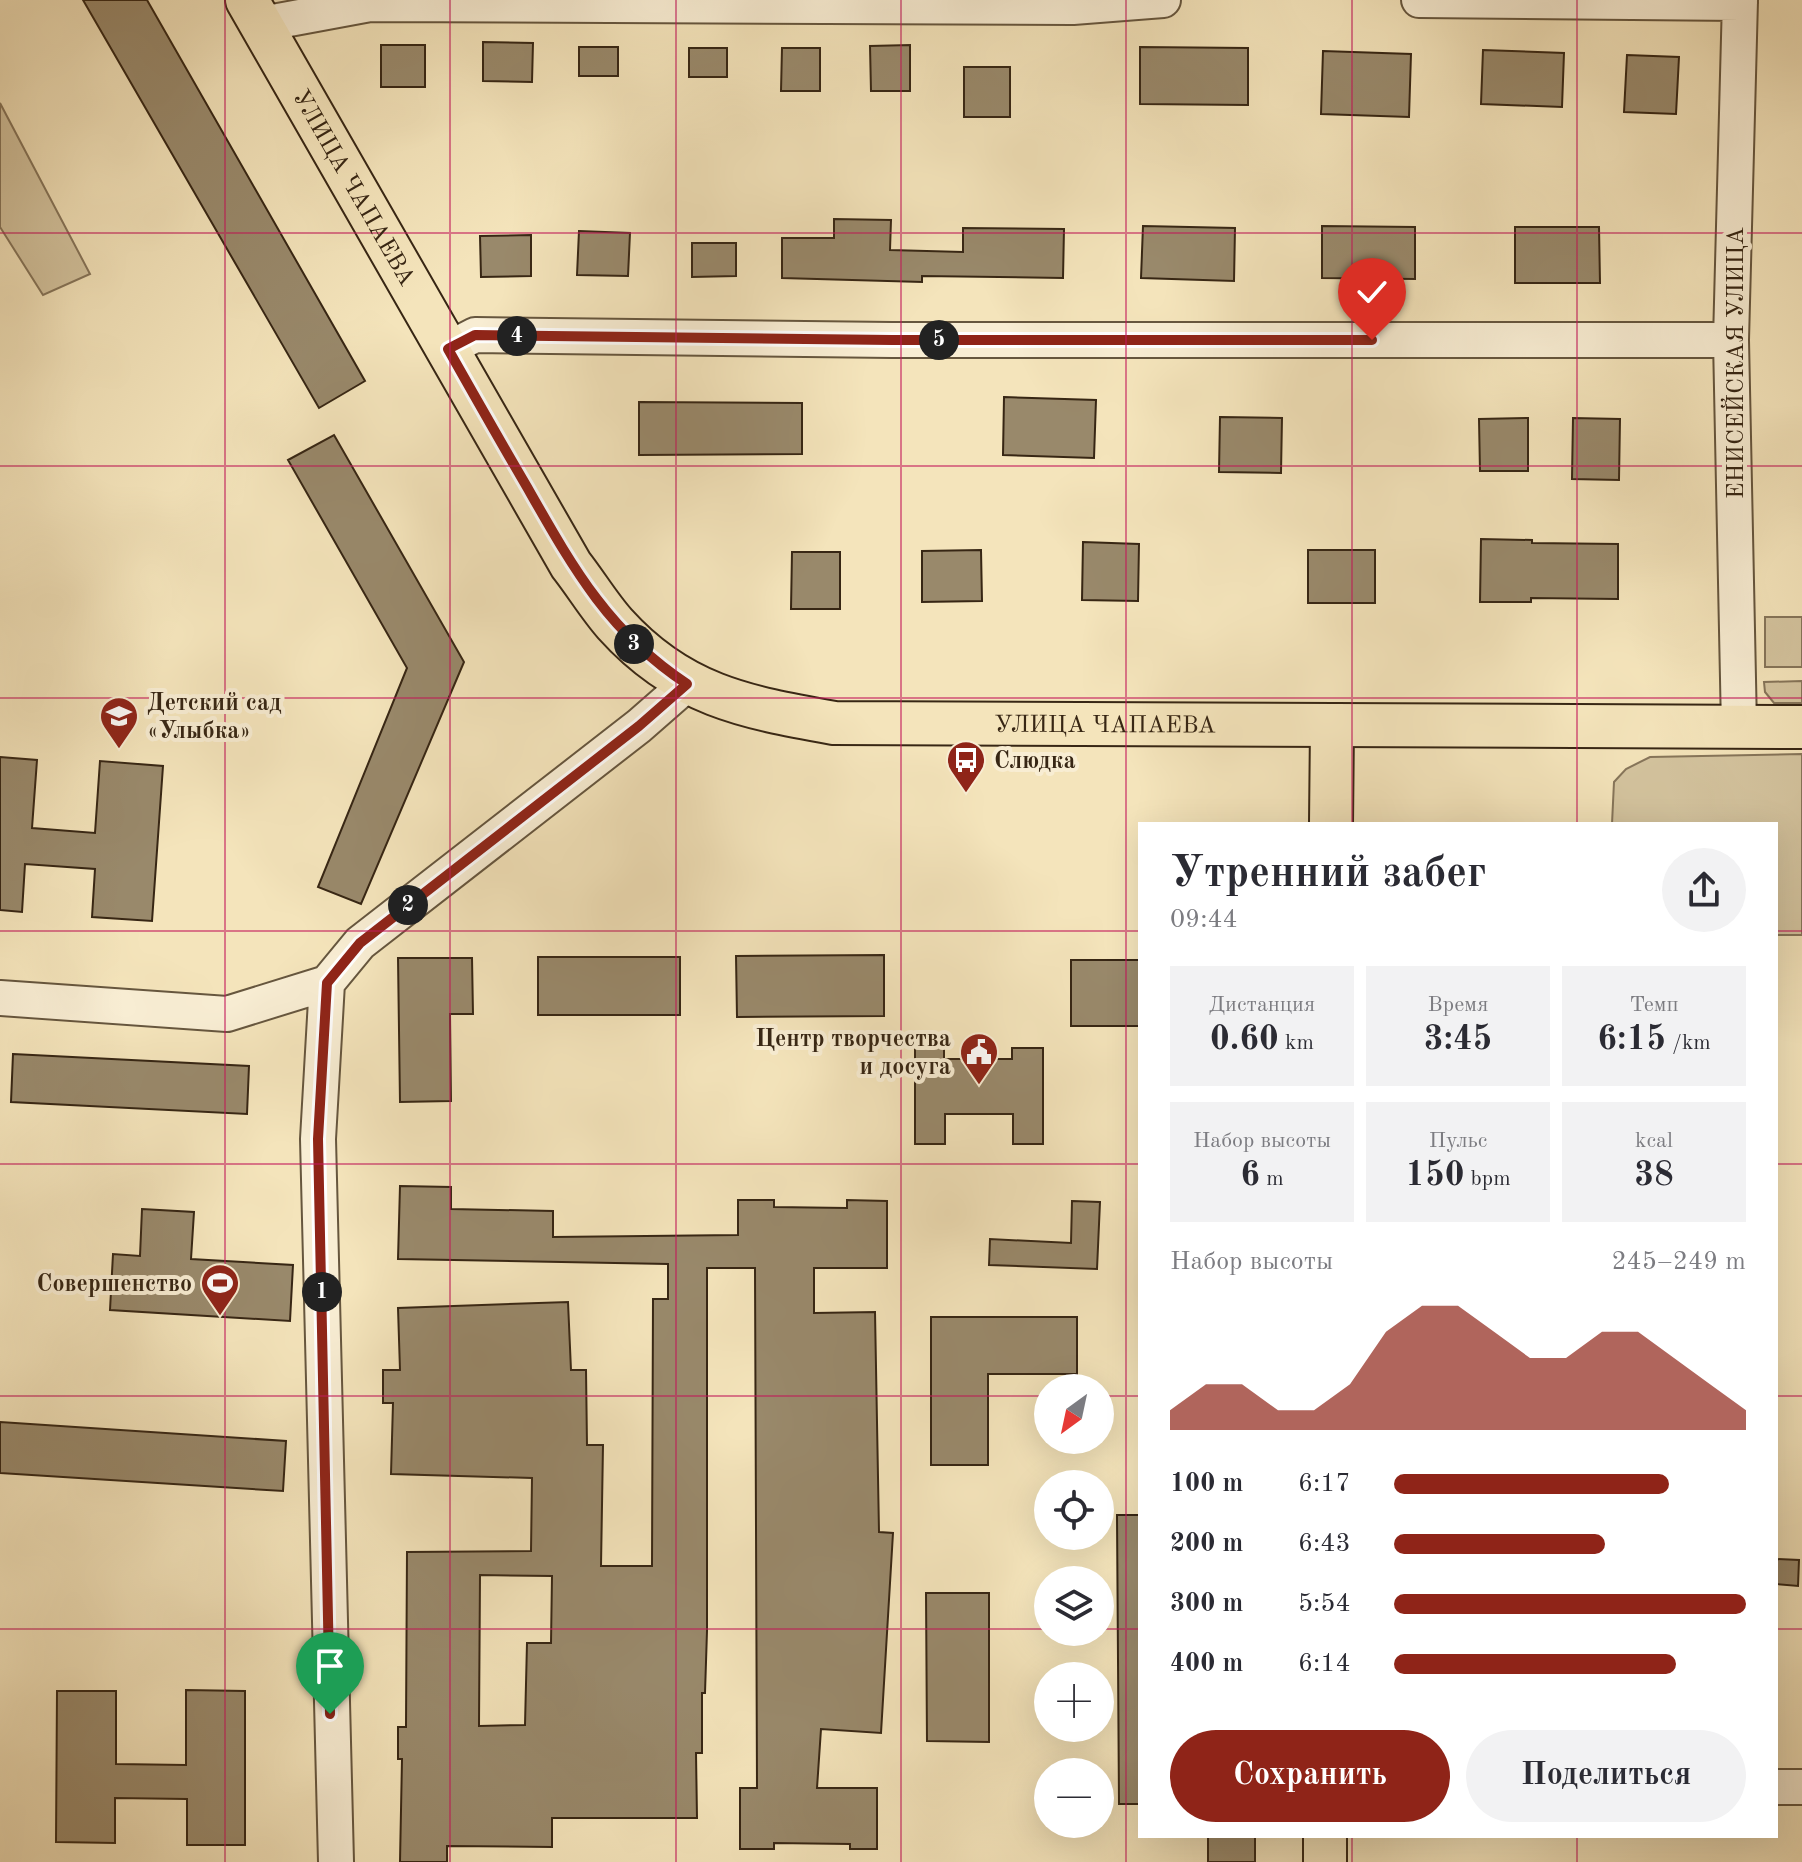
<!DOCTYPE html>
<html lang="ru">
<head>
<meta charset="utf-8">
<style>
  :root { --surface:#fff; --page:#f2f2f3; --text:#2b2b33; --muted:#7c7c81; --accent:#8f2418 }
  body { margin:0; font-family:"Old Standard TT",serif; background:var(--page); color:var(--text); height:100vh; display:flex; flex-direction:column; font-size:30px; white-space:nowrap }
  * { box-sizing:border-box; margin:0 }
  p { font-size:26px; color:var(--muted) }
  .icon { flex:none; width:44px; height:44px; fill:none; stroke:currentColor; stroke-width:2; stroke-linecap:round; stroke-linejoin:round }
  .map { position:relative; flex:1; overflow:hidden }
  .side { position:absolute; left:1138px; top:822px; width:640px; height:1016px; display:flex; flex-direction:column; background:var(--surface); border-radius:0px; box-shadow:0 8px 32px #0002 }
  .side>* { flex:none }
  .needle { width:52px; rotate:213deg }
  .tools { position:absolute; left:1034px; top:1374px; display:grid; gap:16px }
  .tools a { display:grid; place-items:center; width:80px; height:80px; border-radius:50%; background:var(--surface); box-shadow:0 8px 32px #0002; font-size:40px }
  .pin { position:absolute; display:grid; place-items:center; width:68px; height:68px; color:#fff; margin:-82px -34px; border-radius:50% 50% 50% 0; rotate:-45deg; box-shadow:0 0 8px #0007 }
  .pin .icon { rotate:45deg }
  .km { position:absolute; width:40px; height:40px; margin:-20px; border-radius:50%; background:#222; color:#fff; font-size:22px; line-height:40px; text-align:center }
  .round { display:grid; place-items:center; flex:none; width:84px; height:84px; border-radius:42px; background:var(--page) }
  .summary { display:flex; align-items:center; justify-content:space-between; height:136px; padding:0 32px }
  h1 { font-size:44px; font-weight:700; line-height:60px }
  .stats { display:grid; grid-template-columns:repeat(3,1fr); gap:12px; height:136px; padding:8px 32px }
  .stats div { display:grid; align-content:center; border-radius:0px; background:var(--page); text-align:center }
  .stats b { font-size:34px; font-weight:700 }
  .stats small { font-size:22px; font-weight:400 }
  .stats p { font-size:22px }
  .chart { height:224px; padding:16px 32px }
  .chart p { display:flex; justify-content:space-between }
  .chart svg { width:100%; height:144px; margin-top:8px; fill:var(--accent); opacity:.7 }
  .action { display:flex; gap:16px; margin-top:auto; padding:16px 32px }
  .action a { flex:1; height:92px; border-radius:48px; background:var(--accent); color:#fff; font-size:32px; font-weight:700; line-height:92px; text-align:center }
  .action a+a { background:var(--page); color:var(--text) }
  ul { padding:0 32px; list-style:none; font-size:26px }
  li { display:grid; grid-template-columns:128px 96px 1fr; align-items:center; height:60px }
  li i { height:20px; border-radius:10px; background:var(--accent) }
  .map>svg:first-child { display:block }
</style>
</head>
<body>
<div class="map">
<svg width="1802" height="1862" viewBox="0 0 1802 1862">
  <rect width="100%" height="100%" fill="#f4e4bb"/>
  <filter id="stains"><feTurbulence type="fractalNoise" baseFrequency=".0025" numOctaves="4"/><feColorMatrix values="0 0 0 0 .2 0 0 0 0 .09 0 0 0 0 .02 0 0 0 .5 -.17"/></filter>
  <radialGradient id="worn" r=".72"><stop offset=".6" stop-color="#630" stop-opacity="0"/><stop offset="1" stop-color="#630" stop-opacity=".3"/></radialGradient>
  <!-- green -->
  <path fill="#d4c49f" stroke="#86755a" stroke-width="2" d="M 0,103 L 90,274 L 43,295 L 0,227 Z
    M 1765,617 L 1802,617 L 1802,667 L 1765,667 Z
    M 1802,681 L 1802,703 L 1774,703 L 1765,692 L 1764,682 Z
    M 1802,754 L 1802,935 L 1776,935 L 1776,824 L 1612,824 L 1614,782 L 1626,769 L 1650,757 Z"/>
  <!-- building -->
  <path fill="#99896b" stroke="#372614" stroke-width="2" fill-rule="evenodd" d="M 83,0 L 147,0 L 365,381 L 319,408 Z
    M 483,42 L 533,43 L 532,82 L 483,81 Z
    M 381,45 L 425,45 L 425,87 L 381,87 Z
    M 910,45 L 910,91 L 871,91 L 870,46 Z
    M 579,47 L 618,47 L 618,76 L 579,76 Z
    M 1140,47 L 1248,48 L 1248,105 L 1140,104 Z
    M 689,48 L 727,48 L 727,77 L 689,77 Z
    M 782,48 L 820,48 L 820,91 L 781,91 Z
    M 1483,50 L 1564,53 L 1562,107 L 1481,104 Z
    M 1323,51 L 1411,54 L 1409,117 L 1321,114 Z
    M 1627,55 L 1679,57 L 1676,114 L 1624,112 Z
    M 964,67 L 1010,67 L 1010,117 L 964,117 Z
    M 834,219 L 891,220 L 890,250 L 963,252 L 963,228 L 1064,229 L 1063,278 L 922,276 L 922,282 L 782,278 L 782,238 L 834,238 Z
    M 1143,226 L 1235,228 L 1234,281 L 1141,278 Z
    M 1322,226 L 1415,227 L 1415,279 L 1322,278 Z
    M 1515,227 L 1599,227 L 1600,283 L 1515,283 Z
    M 579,231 L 630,233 L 628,276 L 577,275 Z
    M 531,235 L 531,276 L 481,277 L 480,236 Z
    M 692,243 L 736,243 L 736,276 L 692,277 Z
    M 1004,397 L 1096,400 L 1094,458 L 1003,455 Z
    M 639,402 L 802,403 L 802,454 L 639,455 Z
    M 1220,417 L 1282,418 L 1281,473 L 1219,472 Z
    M 1528,418 L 1528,471 L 1480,471 L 1479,419 Z
    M 1573,418 L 1620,419 L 1619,480 L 1572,479 Z
    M 334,435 L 464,662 L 361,904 L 318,887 L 407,668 L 288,460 Z
    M 1481,539 L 1532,540 L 1532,543 L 1618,544 L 1618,599 L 1531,598 L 1531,602 L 1480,602 Z
    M 1083,542 L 1139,544 L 1138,601 L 1082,600 Z
    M 981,550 L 982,601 L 922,602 L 922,551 Z
    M 1308,550 L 1375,550 L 1375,603 L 1308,603 Z
    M 792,552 L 840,552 L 840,609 L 791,609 Z
    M 0,757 L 37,760 L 32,828 L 95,833 L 100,761 L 163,766 L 152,921 L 92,917 L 95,869 L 25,864 L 22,912 L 0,910 Z
    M 884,955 L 884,1016 L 737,1017 L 736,956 Z
    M 538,957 L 680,957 L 680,1015 L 538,1015 Z
    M 398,958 L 472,958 L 473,1014 L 450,1014 L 451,1101 L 400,1102 Z
    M 1071,960 L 1140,960 L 1140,1026 L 1071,1026 Z
    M 915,1048 L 944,1048 L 944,1059 L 1012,1059 L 1012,1048 L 1043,1048 L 1043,1144 L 1013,1144 L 1013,1114 L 945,1114 L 945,1144 L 915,1144 Z
    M 13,1054 L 249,1066 L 247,1114 L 11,1102 Z
    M 400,1186 L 451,1187 L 451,1209 L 553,1211 L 553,1237 L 738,1235 L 738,1200 L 774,1200 L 774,1207 L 847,1208 L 847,1200 L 887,1201 L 887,1268 L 814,1268 L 814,1313 L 875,1312 L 879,1532 L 893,1533 L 881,1733 L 821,1729 L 817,1788 L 877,1788 L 877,1849 L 850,1849 L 850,1844 L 774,1843 L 774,1849 L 740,1849 L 740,1788 L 757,1788 L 755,1268 L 707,1268 L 707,1631 L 705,1693 L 702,1693 L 702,1753 L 696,1753 L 697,1818 L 552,1818 L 552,1847 L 447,1846 L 447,1862 L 400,1862 L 402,1759 L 398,1759 L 398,1727 L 406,1727 L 407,1552 L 531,1551 L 532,1478 L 391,1474 L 393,1403 L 383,1403 L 383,1370 L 400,1370 L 398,1308 L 568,1302 L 571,1370 L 586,1370 L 587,1445 L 603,1445 L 601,1566 L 652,1566 L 653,1299 L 668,1299 L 668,1264 L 398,1259 ZM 480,1575 L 552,1576 L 551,1643 L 527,1643 L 525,1725 L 479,1726 Z
    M 1072,1201 L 1100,1202 L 1097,1269 L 989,1265 L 990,1239 L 1071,1243 Z
    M 142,1209 L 194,1212 L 191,1259 L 293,1265 L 290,1321 L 110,1310 L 113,1254 L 140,1256 Z
    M 931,1317 L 1077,1317 L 1077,1374 L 988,1374 L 988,1465 L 931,1465 Z
    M 0,1422 L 286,1441 L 283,1491 L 0,1473 Z
    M 1117,1515 L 1140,1515 L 1140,1804 L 1119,1804 Z
    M 1776,1559 L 1799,1560 L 1798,1586 L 1776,1584 Z
    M 926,1593 L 989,1593 L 989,1742 L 927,1741 Z
    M 186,1690 L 245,1691 L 245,1845 L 187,1845 L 187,1799 L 115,1798 L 115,1843 L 56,1842 L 57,1691 L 116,1691 L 116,1764 L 186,1765 Z
    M 1208,1836 L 1255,1836 L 1255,1862 L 1208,1862 Z"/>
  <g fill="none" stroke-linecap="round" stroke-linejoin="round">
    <!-- minor casing -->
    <g stroke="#66563e" stroke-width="38">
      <path id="minor" d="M 1419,0 L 1740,3
        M 262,24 L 370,4 L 1073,7 L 1163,0
        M 448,349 L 475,335 L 892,340 L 1731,340
        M 1739,727 L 1731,340 L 1740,0
        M 327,983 L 318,1139 L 336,1862
        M 0,998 L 227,1014 L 327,983 L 360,943 L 639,726 L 687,684
        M 1776,1787 L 1802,1787"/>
    </g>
    <!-- major casing -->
    <g stroke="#372614" stroke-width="46">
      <g id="major">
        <path id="s1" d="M 247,0 L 571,565 C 586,584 599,606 615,624 C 679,695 744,707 834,723 L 1802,727"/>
        <path d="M 1331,824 L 1332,726"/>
        <path d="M 1325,1862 L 1325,1836"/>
      </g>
    </g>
    <!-- minor -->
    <use href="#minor" stroke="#f8edd3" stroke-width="34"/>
    <!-- major -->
    <use href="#major" stroke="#f4e4bb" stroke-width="42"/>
  </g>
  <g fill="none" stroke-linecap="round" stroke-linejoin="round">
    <!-- route casing -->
    <g stroke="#fff" stroke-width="16">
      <path id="route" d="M 330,1714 L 318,1139 L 327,983 L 360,943 L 639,726 L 687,684 C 608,632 572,566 527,487 C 500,441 474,395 448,349 L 475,335 L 892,340 L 1372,340"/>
    </g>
    <!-- route -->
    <use href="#route" stroke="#8f2418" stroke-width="10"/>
  </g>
  <!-- grid -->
  <path fill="none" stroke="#c2185b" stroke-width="2" stroke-opacity="0.55" d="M 225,0 L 225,1862M 450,0 L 450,1862M 676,0 L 676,1862M 901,0 L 901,1862M 1126,0 L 1126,1862M 1352,0 L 1352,824M 1577,0 L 1577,824M 0,233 L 1802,233M 0,466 L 1802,466M 0,698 L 1802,698M 0,931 L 1140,931M 1776,931 L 1802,931M 0,1164 L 1140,1164M 1776,1164 L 1802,1164M 0,1396 L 1048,1396M 1100,1396 L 1140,1396M 1776,1396 L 1802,1396M 0,1629 L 1048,1629M 1100,1629 L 1140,1629M 1776,1629 L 1802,1629M 1352,1836 L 1352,1862M 1577,1836 L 1577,1862"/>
  <!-- icons -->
  <defs>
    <g id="school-pin" transform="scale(2)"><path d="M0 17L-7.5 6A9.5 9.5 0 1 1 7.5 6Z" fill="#8f2418" stroke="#f8edd3"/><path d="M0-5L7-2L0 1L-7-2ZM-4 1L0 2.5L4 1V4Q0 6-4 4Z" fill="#fff"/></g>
    <g id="bus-pin" transform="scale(2)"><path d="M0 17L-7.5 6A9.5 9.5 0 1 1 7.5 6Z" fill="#8f2418" stroke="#f8edd3"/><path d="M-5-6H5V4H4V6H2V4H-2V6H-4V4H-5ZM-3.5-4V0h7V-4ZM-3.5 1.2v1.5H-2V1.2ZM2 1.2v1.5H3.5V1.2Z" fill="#fff"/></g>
    <g id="civic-pin" transform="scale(2)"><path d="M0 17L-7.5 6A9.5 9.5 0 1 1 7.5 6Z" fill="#8f2418" stroke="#f8edd3"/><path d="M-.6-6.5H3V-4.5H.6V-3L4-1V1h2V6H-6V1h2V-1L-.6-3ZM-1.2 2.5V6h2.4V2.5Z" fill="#fff"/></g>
    <g id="stadium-pin" transform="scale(2)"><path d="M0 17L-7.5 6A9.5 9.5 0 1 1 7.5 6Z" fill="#8f2418" stroke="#f8edd3"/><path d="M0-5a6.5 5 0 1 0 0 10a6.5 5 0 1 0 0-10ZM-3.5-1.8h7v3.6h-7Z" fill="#fff"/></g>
  </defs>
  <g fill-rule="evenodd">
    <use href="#school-pin" x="119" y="716"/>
    <use href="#bus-pin" x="966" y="760"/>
    <use href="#civic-pin" x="979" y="1052"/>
    <use href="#stadium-pin" x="220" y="1283"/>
  </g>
  <g text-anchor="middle" stroke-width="8" stroke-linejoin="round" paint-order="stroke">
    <!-- street labels -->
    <g font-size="24" fill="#372614" stroke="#f8edd3">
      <text dy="8" stroke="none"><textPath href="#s1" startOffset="216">УЛИЦА ЧАПАЕВА</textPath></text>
      <text transform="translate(1735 363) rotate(-90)" y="8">ЕНИСЕЙСКАЯ УЛИЦА</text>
      <text dy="8" stroke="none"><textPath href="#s1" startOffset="1242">УЛИЦА ЧАПАЕВА</textPath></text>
    </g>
    <!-- poi labels -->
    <g font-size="24" font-weight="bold" fill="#372614" stroke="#f8edd3" text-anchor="start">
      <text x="147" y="710">Детский сад<tspan x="147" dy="28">«Улыбка»</tspan></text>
      <text x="994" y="768">Слюдка</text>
      <text x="951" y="1046" text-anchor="end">Центр творчества<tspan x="951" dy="28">и досуга</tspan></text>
      <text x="192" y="1291" text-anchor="end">Совершенство</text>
    </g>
  </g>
  <rect width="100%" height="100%" filter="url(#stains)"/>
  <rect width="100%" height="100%" fill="url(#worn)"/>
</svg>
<div class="tools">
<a><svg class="needle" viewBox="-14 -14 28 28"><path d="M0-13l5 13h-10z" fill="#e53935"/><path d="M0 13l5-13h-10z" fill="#7c7c81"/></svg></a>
<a><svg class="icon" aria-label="locate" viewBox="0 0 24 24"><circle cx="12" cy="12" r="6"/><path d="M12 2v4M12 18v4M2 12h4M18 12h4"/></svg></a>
<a><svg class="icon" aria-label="layers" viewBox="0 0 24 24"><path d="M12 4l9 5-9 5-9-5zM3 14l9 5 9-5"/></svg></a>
<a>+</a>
<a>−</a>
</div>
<div class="pin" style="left:330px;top:1714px;background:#1e9e55"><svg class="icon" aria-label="arrive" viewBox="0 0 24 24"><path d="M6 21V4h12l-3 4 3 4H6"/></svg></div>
<div class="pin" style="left:1372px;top:340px;background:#d93025"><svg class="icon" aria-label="check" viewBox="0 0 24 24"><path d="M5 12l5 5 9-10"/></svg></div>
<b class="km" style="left:322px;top:1292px">1</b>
<b class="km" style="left:408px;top:905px">2</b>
<b class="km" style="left:634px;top:644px">3</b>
<b class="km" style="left:517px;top:336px">4</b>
<b class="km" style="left:939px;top:340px">5</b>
<section class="side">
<div class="summary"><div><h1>Утренний забег</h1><p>09:44</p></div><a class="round"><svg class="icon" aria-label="share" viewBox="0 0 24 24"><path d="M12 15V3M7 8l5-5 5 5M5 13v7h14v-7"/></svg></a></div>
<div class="stats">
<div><p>Дистанция</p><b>0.60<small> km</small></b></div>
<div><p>Время</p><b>3:45</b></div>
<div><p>Темп</p><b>6:15<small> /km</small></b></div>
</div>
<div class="stats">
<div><p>Набор высоты</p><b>6<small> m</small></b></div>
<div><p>Пульс</p><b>150<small> bpm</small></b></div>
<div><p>kcal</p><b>38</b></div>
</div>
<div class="chart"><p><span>Набор высоты</span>245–249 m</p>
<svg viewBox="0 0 160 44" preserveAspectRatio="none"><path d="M0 44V38L10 30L20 30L30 38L40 38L50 30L60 14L70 6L80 6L90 14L100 22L110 22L120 14L130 14L140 22L150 30L160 38V44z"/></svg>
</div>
<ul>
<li><b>100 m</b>6:17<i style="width:78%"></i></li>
<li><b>200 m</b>6:43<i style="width:60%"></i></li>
<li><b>300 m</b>5:54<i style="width:100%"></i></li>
<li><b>400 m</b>6:14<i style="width:80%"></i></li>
</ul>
<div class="action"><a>Сохранить</a><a>Поделиться</a></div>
</section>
</div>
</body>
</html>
